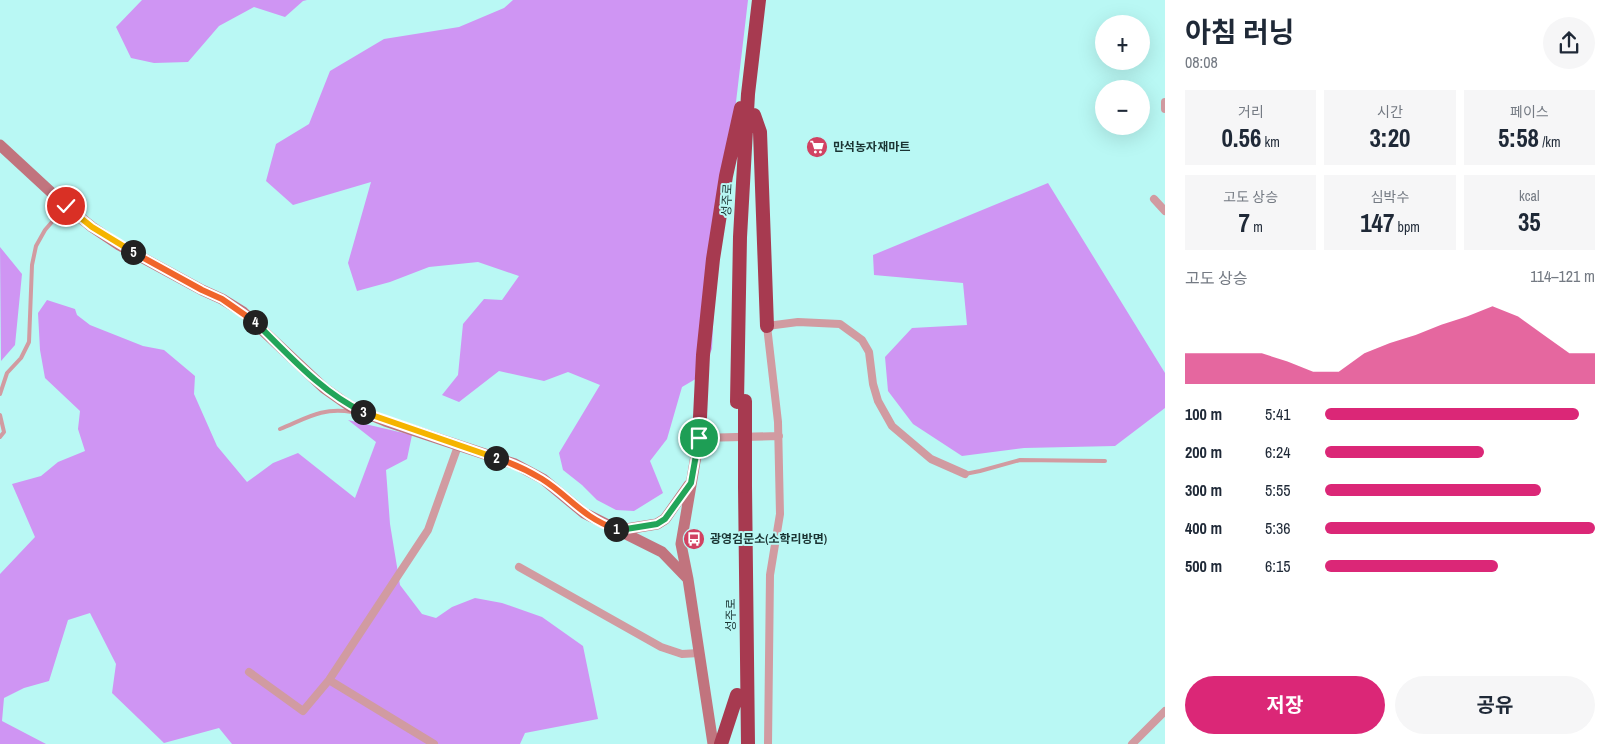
<!DOCTYPE html>
<html lang="ko">
<head>
<meta charset="utf-8">
<style>
  :root { --surface:#fff; --page:#f6f6f7; --text:#1f2937; --muted:#747a83; --accent:#db2777 }
  body { margin:0; font-family:"Archivo Narrow","Noto Sans KR",sans-serif; background:var(--page); color:var(--text); height:100vh; display:flex; flex-direction:column; font-size:19px; white-space:nowrap }
  * { box-sizing:border-box; margin:0 }
  p { font-size:16px; color:var(--muted) }
  .icon { flex:none; width:28px; height:28px; fill:none; stroke:currentColor; stroke-width:2; stroke-linecap:round; stroke-linejoin:round }
  .map { position:relative; flex:1; overflow:hidden }
  .panel { display:flex; flex-direction:column; background:var(--surface); width:450px }
  .panel>* { flex:none }
  .tools { position:absolute; left:1095px; top:15px; display:grid; gap:10px }
  .tools a { display:grid; place-items:center; width:55px; height:55px; border-radius:50%; background:var(--surface); box-shadow:0 5px 20px #0002; font-size:25px }
  .pin { position:absolute; display:grid; place-items:center; width:42px; height:42px; color:#fff; margin:-21px; border:2px solid #fff; border-radius:50%; box-shadow:0 1px 5px #0007 }
  .km { position:absolute; width:25px; height:25px; margin:-12px; border-radius:50%; background:#222; color:#fff; font-size:14px; line-height:25px; text-align:center }
  .round { display:grid; place-items:center; flex:none; width:52px; height:52px; border-radius:26px; background:var(--page) }
  .head { display:flex; align-items:center; justify-content:space-between; height:85px; padding:0 20px }
  h1 { font-size:28px; font-weight:700; line-height:38px }
  .metrics { display:grid; grid-template-columns:repeat(3,1fr); gap:8px; height:85px; padding:5px 20px }
  .metrics div { display:grid; align-content:center; border-radius:0px; background:var(--page); text-align:center }
  .metrics b { font-size:25px; font-weight:700 }
  .metrics small { font-size:14px; font-weight:400 }
  .metrics p { font-size:14px }
  .chart { height:140px; padding:10px 20px }
  .chart p { display:flex; justify-content:space-between }
  .chart svg { width:100%; height:90px; margin-top:5px; fill:var(--accent); opacity:.7 }
  .primary-button { display:flex; gap:10px; margin-top:auto; padding:10px 20px }
  .primary-button a { flex:1; height:58px; border-radius:30px; background:var(--accent); color:#fff; font-size:20px; font-weight:700; line-height:58px; text-align:center }
  .primary-button a+a { background:var(--page); color:var(--text) }
  ul { padding:0 20px; list-style:none; font-size:16px }
  li { display:grid; grid-template-columns:80px 60px 1fr; align-items:center; height:38px }
  li i { height:12px; border-radius:6px; background:var(--accent) }
  main { display:flex; flex:1; min-height:0 }
  .map>svg:first-child { display:block }
</style>
</head>
<body>
<main>
<div class="map">
<svg width="1165" height="744" viewBox="0 0 1165 744">
  <rect width="100%" height="100%" fill="#b9f8f4"/>
  <!-- forest -->
  <path fill="#cf95f3" d="M 142,0 L 307,0 L 303,1 L 285,17 L 254,7 L 219,26 L 188,62 L 154,63 L 131,58 L 116,27 Z
    M 513,0 L 748,0 L 726,187 L 716,261 L 712,349 L 699,377 L 682,387 L 667,439 L 650,461 L 663,493 L 634,511 L 616,510 L 597,500 L 582,485 L 563,470 L 559,453 L 600,385 L 568,372 L 544,381 L 499,371 L 459,402 L 442,395 L 458,375 L 463,324 L 484,299 L 502,300 L 519,276 L 478,262 L 429,267 L 390,282 L 357,291 L 348,263 L 371,182 L 293,205 L 266,181 L 276,144 L 309,124 L 330,71 L 384,39 L 459,27 L 504,8 Z
    M 1048,183 L 1165,373 L 1165,408 L 1115,446 L 1024,448 L 962,456 L 913,424 L 888,391 L 885,357 L 912,328 L 967,325 L 963,283 L 874,275 L 873,255 Z
    M 0,247 L 22,274 L 15,345 L 1,361 Z
    M 47,300 L 75,309 L 77,315 L 90,325 L 143,346 L 164,350 L 195,376 L 194,394 L 217,446 L 247,482 L 273,463 L 298,453 L 355,498 L 376,442 L 348,420 L 412,435 L 407,459 L 386,470 L 390,524 L 400,585 L 422,614 L 436,618 L 452,607 L 475,598 L 502,603 L 542,617 L 583,646 L 598,719 L 525,733 L 520,744 L 232,744 L 219,728 L 164,743 L 112,693 L 116,664 L 90,613 L 68,620 L 49,681 L 24,688 L 4,698 L 2,721 L 46,744 L 0,744 L 0,574 L 35,537 L 12,484 L 41,476 L 58,462 L 85,451 L 78,429 L 80,411 L 45,378 L 40,350 L 38,313 Z"/>
  <g fill="none" stroke-linecap="round" stroke-linejoin="round">
    <!-- lane -->
    <path stroke="#d19ba1" stroke-width="4" d="M 0,394 L 7,373 L 21,358 L 29,342 L 32,265 L 36,246 L 45,230 L 64,208
      M 0,415 L 4,432 L 0,437
      M 280,429 C 307,418 322,407 352,412
      M 965,474 L 980,471 L 1020,460 L 1105,461"/>
    <!-- street -->
    <path stroke="#d19ba1" stroke-width="8" d="M 1165,102 L 1165,109
      M 1154,199 L 1165,211
      M 699,438 L 779,436
      M 519,567 L 661,647 L 682,654 L 699,653
      M 249,672 L 303,711 L 329,680 L 428,530 L 458,446
      M 329,680 L 434,744
      M 768,744 L 770,575 L 780,514 L 778,422 L 767,326 L 798,322 L 840,324 L 862,340 L 869,352 L 873,384 L 878,401 L 892,426 L 931,459 L 965,474
      M 1132,744 L 1165,711"/>
    <!-- secondary -->
    <path stroke="#c1747e" stroke-width="11" d="M 0,145 L 66,206 L 92,227 L 119,245 L 202,290 L 222,299 L 243,312 L 324,388 L 351,407 L 385,421 L 515,464 L 543,479 L 584,513 L 662,552 L 688,579
      M 699,438 L 681,544 L 688,579 L 713,744
      M 620,530 L 657,524 L 665,519 L 689,485"/>
    <!-- highway -->
    <path stroke="#a73a50" stroke-width="14" d="M 754,115 L 760,132 L 767,326
      M 737,402 L 740,237 L 748,94 L 759,0
      M 699,438 L 703,355 L 713,259 L 726,176 L 741,108
      M 745,486 L 748,744
      M 721,744 L 737,695"/>
    <!-- highway-bridge -->
    <path stroke="#a73a50" stroke-width="14" d="M 745,401 L 745,486"/>
  </g>
  <g fill="none" stroke-linecap="round" stroke-linejoin="round">
    <!-- split-1 casing -->
    <g stroke="#fff" stroke-width="10">
      <path id="split-1" d="M 616,529 L 620,530 L 657,524 L 665,519 L 691,483 L 699,438"/>
    </g>
    <!-- split-2 casing -->
    <g stroke="#fff" stroke-width="10">
      <path id="split-2" d="M 496,458 C 512,463 527,470 542,479 C 569,496 583,518 616,529"/>
    </g>
    <!-- split-3 casing -->
    <g stroke="#fff" stroke-width="10">
      <path id="split-3" d="M 363,412 L 496,458"/>
    </g>
    <!-- split-4 casing -->
    <g stroke="#fff" stroke-width="10">
      <path id="split-4" d="M 255,322 C 288,354 321,392 363,412"/>
    </g>
    <!-- split-5 casing -->
    <g stroke="#fff" stroke-width="10">
      <path id="split-5" d="M 133,252 L 202,290 L 222,299 L 255,322"/>
    </g>
    <!-- split-6 casing -->
    <g stroke="#fff" stroke-width="10">
      <path id="split-6" d="M 66,206 L 92,227 L 133,252"/>
    </g>
    <!-- split-1 -->
    <use href="#split-1" stroke="#22a559" stroke-width="6"/>
    <!-- split-2 -->
    <use href="#split-2" stroke="#f0652b" stroke-width="6"/>
    <!-- split-3 -->
    <use href="#split-3" stroke="#f5b400" stroke-width="6"/>
    <!-- split-4 -->
    <use href="#split-4" stroke="#22a559" stroke-width="6"/>
    <!-- split-5 -->
    <use href="#split-5" stroke="#f0652b" stroke-width="6"/>
    <!-- split-6 -->
    <use href="#split-6" stroke="#f5b400" stroke-width="6"/>
  </g>
  <!-- icons -->
  <defs>
    <g id="supermarket-disc" transform="scale(1.125)"><circle r="9.5" fill="#d14262" stroke="#b9f8f4"/><path d="M-6-5.5h2.5l.6 2H6L4.5 2H-2.5L-4.4-4H-6ZM-1.5 3.2a1.3 1.3 0 1 0 .1 0ZM3 3.2a1.3 1.3 0 1 0 .1 0Z" fill="#fff"/></g>
    <g id="bus-disc" transform="scale(1.125)"><circle r="9.5" fill="#d14262" stroke="#b9f8f4"/><path d="M-5-6H5V4H4V6H2V4H-2V6H-4V4H-5ZM-3.5-4V0h7V-4ZM-3.5 1.2v1.5H-2V1.2ZM2 1.2v1.5H3.5V1.2Z" fill="#fff"/></g>
  </defs>
  <g fill-rule="evenodd">
    <use href="#supermarket-disc" x="817" y="147"/>
    <use href="#bus-disc" x="694" y="539"/>
  </g>
  <g text-anchor="middle" stroke-width="4" stroke-linejoin="round" paint-order="stroke">
    <!-- poi labels -->
    <g font-size="12" font-weight="bold" fill="#1b3433" stroke="#b9f8f4" text-anchor="start">
      <text x="833" y="151">만석농자재마트</text>
      <text x="710" y="543">광영검문소(소학리방면)</text>
    </g>
    <!-- street labels -->
    <g font-size="12" fill="#1b3433" stroke="#b9f8f4">
      <text transform="translate(727 200) rotate(-87)" y="4">성주로</text>
      <text transform="translate(731 615) rotate(-90)" y="4">성주로</text>
    </g>
  </g>
</svg>
<div class="tools">
<a>+</a>
<a>−</a>
</div>
<div class="pin" style="left:699px;top:438px;background:#1e9e55"><svg class="icon" aria-label="arrive" viewBox="0 0 24 24"><path d="M6 21V4h12l-3 4 3 4H6"/></svg></div>
<div class="pin" style="left:66px;top:206px;background:#d93025"><svg class="icon" aria-label="check" viewBox="0 0 24 24"><path d="M5 12l5 5 9-10"/></svg></div>
<b class="km" style="left:616px;top:529px">1</b>
<b class="km" style="left:496px;top:458px">2</b>
<b class="km" style="left:363px;top:412px">3</b>
<b class="km" style="left:255px;top:322px">4</b>
<b class="km" style="left:133px;top:252px">5</b>
</div>
<section class="panel">
<div class="head"><div><h1>아침 러닝</h1><p>08:08</p></div><a class="round"><svg class="icon" aria-label="share" viewBox="0 0 24 24"><path d="M12 15V3M7 8l5-5 5 5M5 13v7h14v-7"/></svg></a></div>
<div class="metrics">
<div><p>거리</p><b>0.56<small> km</small></b></div>
<div><p>시간</p><b>3:20</b></div>
<div><p>페이스</p><b>5:58<small> /km</small></b></div>
</div>
<div class="metrics">
<div><p>고도 상승</p><b>7<small> m</small></b></div>
<div><p>심박수</p><b>147<small> bpm</small></b></div>
<div><p>kcal</p><b>35</b></div>
</div>
<div class="chart"><p><span>고도 상승</span>114–121 m</p>
<svg viewBox="0 0 160 44" preserveAspectRatio="none"><path d="M0 44V29L10 29L20 29L30 29L40 33L50 38L60 38L70 29L80 24L90 20L100 15L110 11L120 6L130 11L140 20L150 29L160 29V44z"/></svg>
</div>
<ul>
<li><b>100 m</b>5:41<i style="width:94%"></i></li>
<li><b>200 m</b>6:24<i style="width:59%"></i></li>
<li><b>300 m</b>5:55<i style="width:80%"></i></li>
<li><b>400 m</b>5:36<i style="width:100%"></i></li>
<li><b>500 m</b>6:15<i style="width:64%"></i></li>
</ul>
<div class="primary-button"><a>저장</a><a>공유</a></div>
</section>
</main>
</body>
</html>
